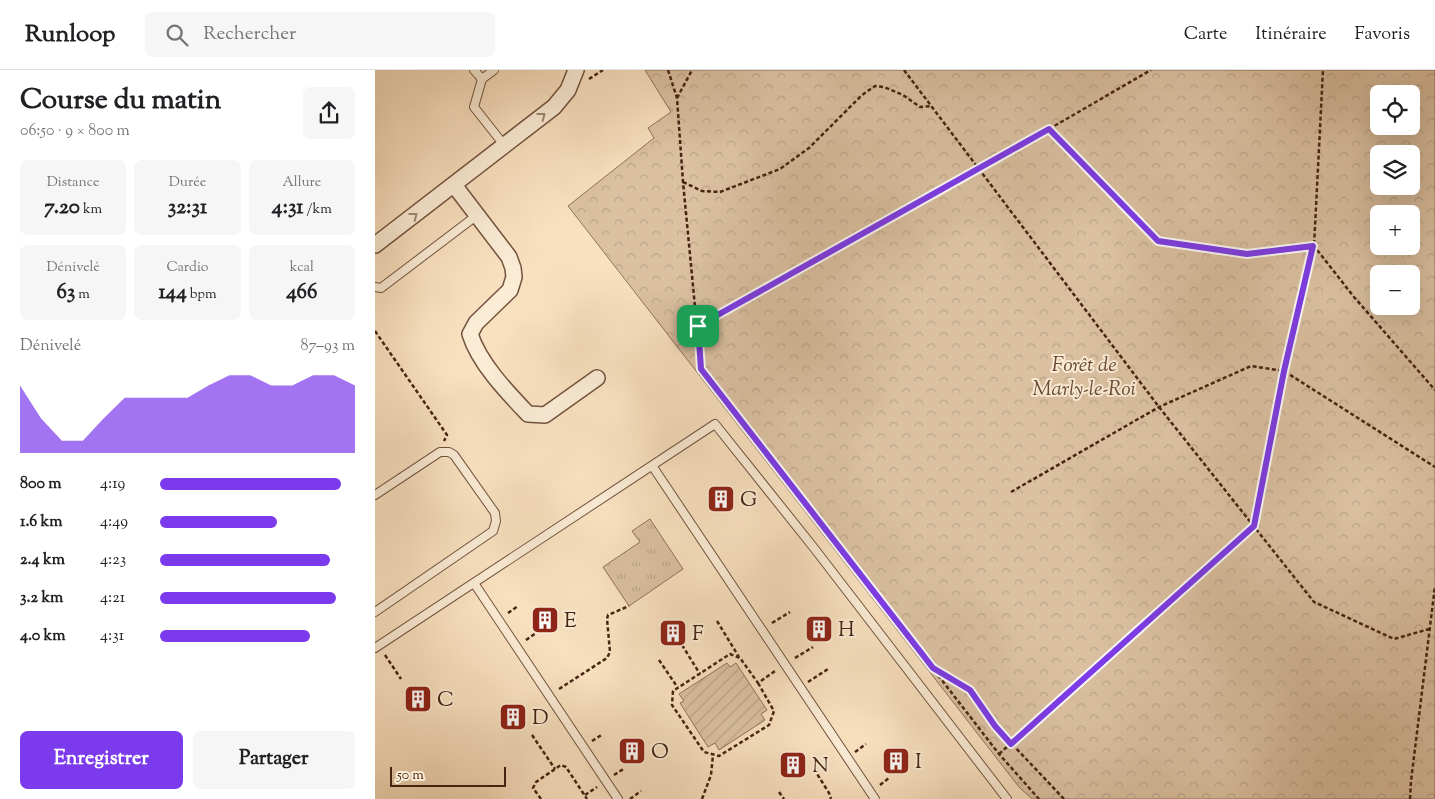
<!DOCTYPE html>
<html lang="fr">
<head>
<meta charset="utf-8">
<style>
  :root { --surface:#fff; --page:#f6f6f6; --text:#202124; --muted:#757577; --line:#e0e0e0; --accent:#7c3aed }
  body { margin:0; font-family:"Sorts Mill Goudy",serif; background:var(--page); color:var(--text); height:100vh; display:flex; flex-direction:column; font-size:19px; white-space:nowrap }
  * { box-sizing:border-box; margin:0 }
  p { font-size:16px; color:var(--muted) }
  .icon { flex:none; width:28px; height:28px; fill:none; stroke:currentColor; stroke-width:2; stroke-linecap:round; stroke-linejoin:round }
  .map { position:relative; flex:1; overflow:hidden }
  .panel { display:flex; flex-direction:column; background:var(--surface); width:375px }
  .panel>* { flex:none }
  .buttons { position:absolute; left:995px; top:15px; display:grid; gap:10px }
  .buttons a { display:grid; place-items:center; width:50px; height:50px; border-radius:8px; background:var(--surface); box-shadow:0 5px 20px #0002; font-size:25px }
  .scale { position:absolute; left:15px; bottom:12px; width:116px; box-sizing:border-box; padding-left:5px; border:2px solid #462412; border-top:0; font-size:14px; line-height:18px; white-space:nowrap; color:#462412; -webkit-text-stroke:4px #fbecd6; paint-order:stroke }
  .pin { position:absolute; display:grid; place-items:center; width:42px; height:42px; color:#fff; margin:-21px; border-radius:10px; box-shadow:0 2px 8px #0006 }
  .round { display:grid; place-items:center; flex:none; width:52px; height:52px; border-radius:8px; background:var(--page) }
  .head { display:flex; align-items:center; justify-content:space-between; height:85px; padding:0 20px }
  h1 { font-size:28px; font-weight:800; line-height:38px }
  .stats { display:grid; grid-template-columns:repeat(3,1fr); gap:8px; height:85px; padding:5px 20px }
  .stats div { display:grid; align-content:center; border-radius:8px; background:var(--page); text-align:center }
  .stats b { font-size:21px; font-weight:800 }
  .stats small { font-size:14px; font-weight:400 }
  .stats p { font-size:14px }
  .chart { height:140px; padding:10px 20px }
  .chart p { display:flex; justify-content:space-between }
  .chart svg { width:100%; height:90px; margin-top:5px; fill:var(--accent); opacity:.7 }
  .cta { display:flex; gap:10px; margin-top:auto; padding:10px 20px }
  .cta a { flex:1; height:58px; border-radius:8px; background:var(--accent); color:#fff; font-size:20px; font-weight:800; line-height:58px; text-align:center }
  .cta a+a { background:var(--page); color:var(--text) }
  ul { padding:0 20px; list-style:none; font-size:16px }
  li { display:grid; grid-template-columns:80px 60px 1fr; align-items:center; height:38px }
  li i { height:12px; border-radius:6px; background:var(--accent) }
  header { display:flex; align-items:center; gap:30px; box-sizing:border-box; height:70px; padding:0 25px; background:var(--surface); border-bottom:1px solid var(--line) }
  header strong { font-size:24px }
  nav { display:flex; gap:28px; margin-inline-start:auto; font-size:18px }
  .search { width:350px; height:45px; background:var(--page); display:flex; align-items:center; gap:12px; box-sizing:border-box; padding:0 18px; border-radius:8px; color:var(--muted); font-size:19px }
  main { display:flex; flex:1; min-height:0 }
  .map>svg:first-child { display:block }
</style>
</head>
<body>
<header>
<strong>Runloop</strong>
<div class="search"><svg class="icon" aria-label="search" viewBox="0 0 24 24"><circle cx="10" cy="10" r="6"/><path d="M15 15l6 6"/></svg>Rechercher</div>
<nav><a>Carte</a><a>Itinéraire</a><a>Favoris</a></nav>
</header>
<main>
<section class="panel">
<div class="head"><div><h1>Course du matin</h1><p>06:50 · 9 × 800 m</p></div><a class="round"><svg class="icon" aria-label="share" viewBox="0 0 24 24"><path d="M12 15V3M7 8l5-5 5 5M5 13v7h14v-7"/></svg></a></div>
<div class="stats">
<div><p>Distance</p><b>7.20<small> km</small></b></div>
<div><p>Durée</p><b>32:31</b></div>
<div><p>Allure</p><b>4:31<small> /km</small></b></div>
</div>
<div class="stats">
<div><p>Dénivelé</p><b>63<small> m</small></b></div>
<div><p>Cardio</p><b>144<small> bpm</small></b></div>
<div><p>kcal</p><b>466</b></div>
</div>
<div class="chart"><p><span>Dénivelé</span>87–93 m</p>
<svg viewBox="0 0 160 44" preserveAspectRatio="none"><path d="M0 44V11L10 27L20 38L30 38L40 27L50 17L60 17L70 17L80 17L90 11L100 6L110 6L120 11L130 11L140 6L150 6L160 11V44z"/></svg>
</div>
<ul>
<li><b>800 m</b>4:19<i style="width:93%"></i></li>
<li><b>1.6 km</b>4:49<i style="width:60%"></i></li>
<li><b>2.4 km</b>4:23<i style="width:87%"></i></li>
<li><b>3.2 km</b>4:21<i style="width:90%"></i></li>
<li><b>4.0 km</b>4:31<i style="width:77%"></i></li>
</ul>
<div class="cta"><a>Enregistrer</a><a>Partager</a></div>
</section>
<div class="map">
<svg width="1060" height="729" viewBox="0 0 1060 729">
  <defs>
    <pattern id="grass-tufts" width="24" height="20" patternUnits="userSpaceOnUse" patternTransform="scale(1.25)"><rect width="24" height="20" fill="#dbc1a2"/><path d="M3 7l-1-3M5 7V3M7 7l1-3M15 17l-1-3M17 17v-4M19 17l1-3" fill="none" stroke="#bda68a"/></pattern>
    <pattern id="forest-crowns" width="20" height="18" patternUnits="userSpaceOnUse" patternTransform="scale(1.25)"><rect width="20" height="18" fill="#dbc1a2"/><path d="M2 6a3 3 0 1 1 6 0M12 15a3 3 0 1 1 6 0" fill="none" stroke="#bda68a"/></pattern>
    <pattern id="garden-furrows" width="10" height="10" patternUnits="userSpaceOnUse" patternTransform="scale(1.25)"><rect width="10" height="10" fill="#dbc1a2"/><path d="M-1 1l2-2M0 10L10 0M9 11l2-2" fill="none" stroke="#bda68a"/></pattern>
  </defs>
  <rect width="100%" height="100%" fill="#f9e1c0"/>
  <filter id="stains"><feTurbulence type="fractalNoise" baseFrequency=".004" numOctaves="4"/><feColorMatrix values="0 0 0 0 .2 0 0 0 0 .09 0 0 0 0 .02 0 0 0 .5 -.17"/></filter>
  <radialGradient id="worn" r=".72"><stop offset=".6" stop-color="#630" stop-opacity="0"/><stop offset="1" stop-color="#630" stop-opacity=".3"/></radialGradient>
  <!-- grass -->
  <path fill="url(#grass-tufts)" stroke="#90725a" d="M 275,449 L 308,499 L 254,536 L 228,497 L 265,472 L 257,461 Z"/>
  <!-- forest -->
  <path fill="url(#forest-crowns)" stroke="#90725a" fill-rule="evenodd" d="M 270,0 L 1060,0 L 1060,729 L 657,729 L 644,717 L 193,136 L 279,68 L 273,58 L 296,42 ZM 1004,24 L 1036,24 L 1036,56 L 1004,56 ZM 1004,84 L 1036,84 L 1036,116 L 1004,116 ZM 1004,144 L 1036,144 L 1036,176 L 1004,176 ZM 1004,204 L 1036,204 L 1036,236 L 1004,236 Z"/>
  <!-- garden -->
  <path fill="url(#garden-furrows)" stroke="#90725a" d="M 352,593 L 355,597 L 361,593 L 392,640 L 386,644 L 390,650 L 344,680 L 340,673 L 333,677 L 305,633 L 309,631 L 304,624 Z"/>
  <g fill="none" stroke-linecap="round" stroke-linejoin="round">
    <!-- lane casing -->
    <g stroke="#73533e" stroke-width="10">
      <path id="lane" d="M 99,0 L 107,9
        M 119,0 L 107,9 L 99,37 L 129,75
        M 0,217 L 6,218 L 101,146
        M 278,397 L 500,729
        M 0,425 L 65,382 L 74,382 L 79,385 L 120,443 L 121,451 L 118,461 L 0,542
        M 99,513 L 243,729
        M 0,578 L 340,354 L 439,478 L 632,729"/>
    </g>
    <!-- street casing -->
    <g stroke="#73533e" stroke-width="18">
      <path id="street" d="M 79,115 L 134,187 L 138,198 L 139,207 L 135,220 L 101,253 L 95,264 C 104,293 132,322 153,344 L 170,345 L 222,308
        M 0,175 L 179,37 L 193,20 L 201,0"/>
    </g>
    <!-- path -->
    <path stroke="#462412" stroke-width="2.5" stroke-dasharray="4 2.5" stroke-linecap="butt" d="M 293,0 L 302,28 L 308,112 L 326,299 L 624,684 L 664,729
      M 529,0 L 784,337 L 939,532 L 1019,569 L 1054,559
      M 214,9 L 228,0
      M 302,28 L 317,0
      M 674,59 L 776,0
      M 308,112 L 327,121 L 345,122 L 405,99 L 434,78 L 487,25 L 500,16 L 509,17 L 528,25 L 545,37 L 557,36
      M 323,256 L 674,59 L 783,171 L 872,184 L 939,176 L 979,227 L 1060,320
      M 0,261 L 72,365 L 69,371
      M 636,422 L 784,337 L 876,296 L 909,301 L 1060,397
      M 133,543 L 143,536
      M 342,551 L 364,587
      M 397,553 L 415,542
      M 151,570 L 161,563
      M 307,575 L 325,604
      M 10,585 L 26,609
      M 420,588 L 438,577
      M 284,590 L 303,618
      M 559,599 L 595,620 L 620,656 L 689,729
      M 433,612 L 453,599
      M 383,613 L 399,641 L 394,655 L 344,686 L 329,682 L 297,635 L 298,621 L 355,584 L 365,588 L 383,613 L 400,601
      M 184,619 L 232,588 L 235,582 L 232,549 L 233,545 L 254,536
      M 157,665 L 180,699
      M 217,671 L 228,664
      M 480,682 L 491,674
      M 624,684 L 879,456 L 909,301 L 939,176 L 948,0
      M 439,699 L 454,723 L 456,729
      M 239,705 L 250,698
      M 505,715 L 514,708
      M 404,722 L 409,729
      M 210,725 L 222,717
      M 166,729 L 158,718 L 161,712 L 186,695 L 191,697 L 212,729
      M 255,729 L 266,721
      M 327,729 L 336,705 L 338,685
      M 1035,729 L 1036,711 L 1060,516"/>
    <!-- lane -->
    <use href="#lane" stroke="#fbecd6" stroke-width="8"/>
    <!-- street -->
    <use href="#street" stroke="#fbecd6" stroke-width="15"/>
  </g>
  <!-- one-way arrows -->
  <defs><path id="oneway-chevron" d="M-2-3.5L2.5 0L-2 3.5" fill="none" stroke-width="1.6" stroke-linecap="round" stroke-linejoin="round" transform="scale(1.25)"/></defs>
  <g stroke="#a08874">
    <use href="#oneway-chevron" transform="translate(167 46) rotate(-37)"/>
    <use href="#oneway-chevron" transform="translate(39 146) rotate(-37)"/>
  </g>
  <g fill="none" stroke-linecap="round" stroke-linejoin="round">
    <!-- route casing -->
    <g stroke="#fff" stroke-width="10">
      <path id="route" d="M 674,59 L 783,171 L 872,184 L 938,176 L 909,301 L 879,456 L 636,674 L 620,656 L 595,620 L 558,598 L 326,299 L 323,256 Z"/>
    </g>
    <!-- route -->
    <use href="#route" stroke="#7c3aed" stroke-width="6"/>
  </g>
  <!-- icons -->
  <defs>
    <g id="building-square" transform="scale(1.4375)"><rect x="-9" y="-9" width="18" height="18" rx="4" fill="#8f2418" stroke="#fbecd6"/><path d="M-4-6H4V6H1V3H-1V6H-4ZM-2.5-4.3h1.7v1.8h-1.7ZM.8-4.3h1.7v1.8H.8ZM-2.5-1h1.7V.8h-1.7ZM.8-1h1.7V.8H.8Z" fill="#fff"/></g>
  </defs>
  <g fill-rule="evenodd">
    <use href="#building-square" x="346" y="429"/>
    <use href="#building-square" x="170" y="550"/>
    <use href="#building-square" x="444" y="559"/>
    <use href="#building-square" x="298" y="563"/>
    <use href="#building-square" x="43" y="629"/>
    <use href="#building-square" x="138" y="647"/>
    <use href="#building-square" x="257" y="681"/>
    <use href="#building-square" x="521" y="691"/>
    <use href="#building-square" x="418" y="695"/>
  </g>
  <g text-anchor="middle" stroke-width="4" stroke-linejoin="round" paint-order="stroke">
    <!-- park labels -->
    <g font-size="21" font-style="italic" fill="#6b4b36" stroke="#fbecd6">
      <text x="709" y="301">Forêt de<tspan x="709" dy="24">Marly-le-Roi</tspan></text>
    </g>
    <!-- poi labels -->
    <g font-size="21" fill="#462412" stroke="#fbecd6" text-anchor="start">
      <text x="365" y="436">G</text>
      <text x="189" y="557">E</text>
      <text x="463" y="566">H</text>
      <text x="317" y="570">F</text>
      <text x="62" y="636">C</text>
      <text x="157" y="654">D</text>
      <text x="276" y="688">O</text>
      <text x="540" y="698">I</text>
      <text x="437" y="702">N</text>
    </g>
  </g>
  <rect width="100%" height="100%" filter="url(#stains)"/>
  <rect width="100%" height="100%" fill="url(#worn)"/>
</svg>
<div class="buttons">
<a><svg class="icon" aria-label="locate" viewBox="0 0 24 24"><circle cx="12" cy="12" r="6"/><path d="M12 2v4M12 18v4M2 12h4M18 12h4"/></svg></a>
<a><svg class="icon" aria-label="layers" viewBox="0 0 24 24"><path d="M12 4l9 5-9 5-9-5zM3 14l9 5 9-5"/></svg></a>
<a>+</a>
<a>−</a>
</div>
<div class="scale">50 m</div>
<div class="pin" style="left:323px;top:256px;background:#1e9e55"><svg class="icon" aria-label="arrive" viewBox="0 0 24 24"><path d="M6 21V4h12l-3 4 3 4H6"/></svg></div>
</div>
</main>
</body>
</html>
